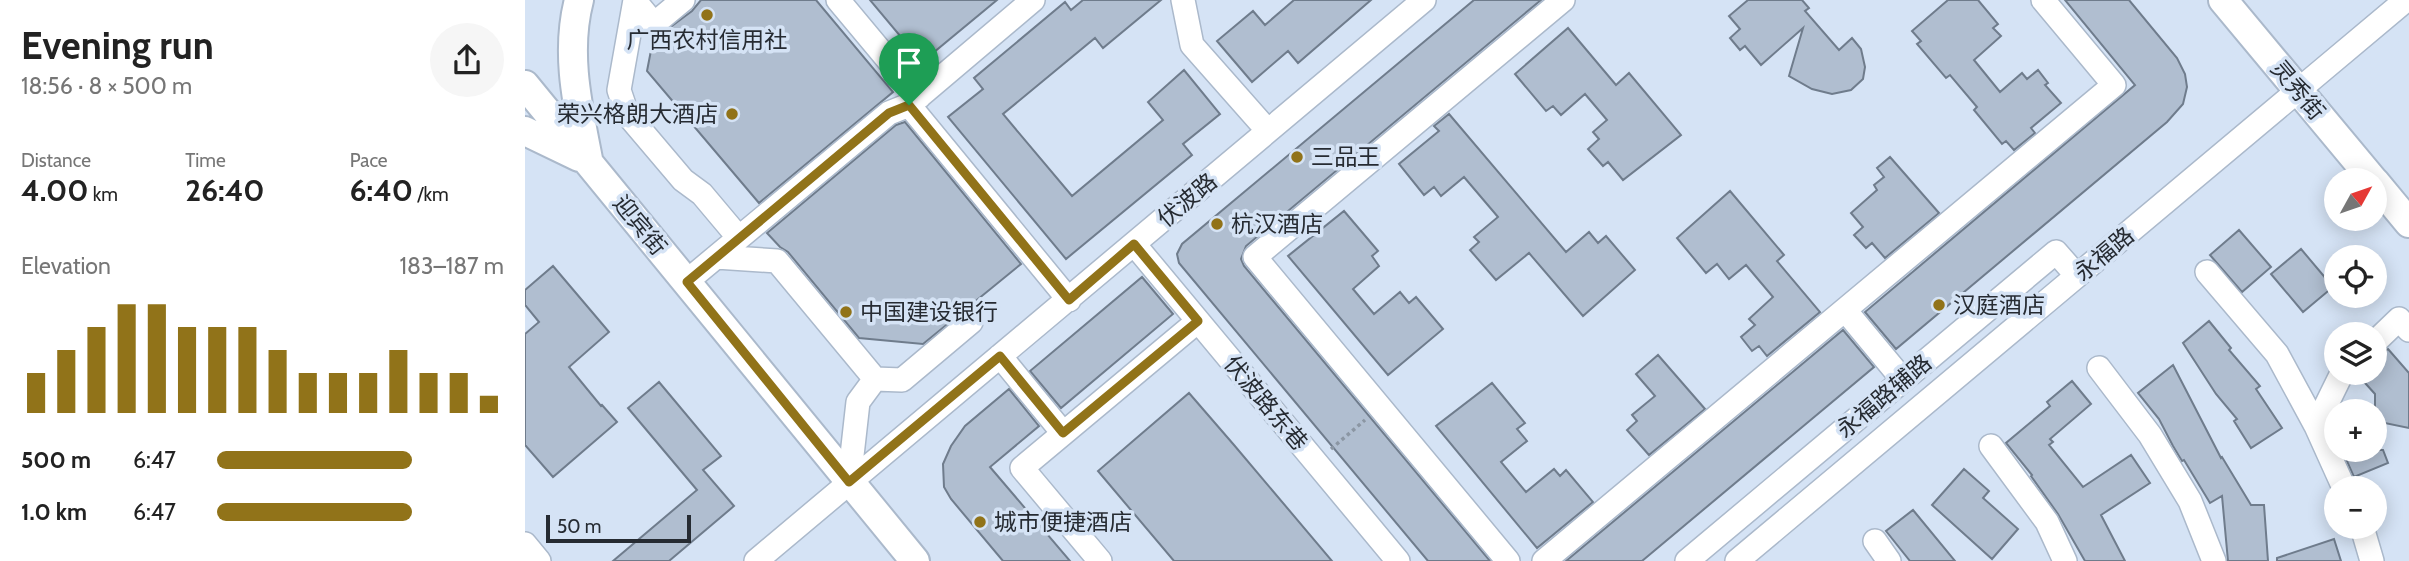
<!DOCTYPE html>
<html lang="en">
<head>
<meta charset="utf-8">
<style>
  :root { --surface:#fff; --page:#f6f6f6; --text:#222; --muted:#767676; --accent:#917319 }
  body { margin:0; font-family:Cabin,"Noto Sans SC",sans-serif; background:var(--page); color:var(--text); height:100vh; display:flex; flex-direction:column; font-size:26px; white-space:nowrap }
  * { box-sizing:border-box; margin:0 }
  p { font-size:23px; color:var(--muted) }
  .icon { flex:none; width:38px; height:38px; fill:none; stroke:currentColor; stroke-width:2; stroke-linecap:round; stroke-linejoin:round }
  .map { position:relative; flex:1; overflow:hidden }
  .panel { display:flex; flex-direction:column; background:var(--surface); width:525px }
  .panel>* { flex:none }
  .needle { width:46px; rotate:50deg }
  .fabs { position:absolute; left:1799px; top:168px; display:grid; gap:14px }
  .fabs a { display:grid; place-items:center; width:63px; height:63px; border-radius:50%; background:var(--surface); box-shadow:0 4px 18px #0003; font-size:35px }
  .scale { position:absolute; left:21px; bottom:18px; width:145px; box-sizing:border-box; padding-left:7px; border:4px solid #262b32; border-top:0; font-size:19px; line-height:24px; white-space:nowrap; color:#262b32; -webkit-text-stroke:5px #d5e3f5; paint-order:stroke }
  .pin { position:absolute; display:grid; place-items:center; width:60px; height:60px; color:#fff; margin:-72px -30px; border-radius:50% 50% 50% 0; rotate:-45deg; box-shadow:0 0 7px #0007 }
  .pin .icon { rotate:45deg }
  .round { display:grid; place-items:center; flex:none; width:74px; height:74px; border-radius:37px; background:var(--page) }
  .summary { display:flex; align-items:center; justify-content:space-between; height:119px; padding:0 21px }
  h1 { font-size:38px; font-weight:700; line-height:52px }
  .stats { display:grid; grid-template-columns:repeat(3,1fr); gap:10px; height:119px; padding:7px 21px }
  .stats div { display:grid; align-content:center }
  .stats b { font-size:30px; font-weight:700 }
  .stats small { font-size:19px; font-weight:400 }
  .stats p { font-size:19px }
  .chart { height:196px; padding:14px 21px }
  .chart p { display:flex; justify-content:space-between }
  .chart svg { width:100%; height:126px; margin-top:7px; stroke:var(--accent); stroke-width:6 }
  ul { padding:0 21px; list-style:none; font-size:23px }
  li { display:grid; grid-template-columns:112px 84px 1fr; align-items:center; height:52px }
  li i { height:18px; border-radius:9px; background:var(--accent) }
  main { display:flex; flex:1; min-height:0 }
  .map>svg:first-child { display:block }
</style>
</head>
<body>
<main>
<section class="panel">
<div class="summary"><div><h1>Evening run</h1><p>18:56 · 8 × 500 m</p></div><a class="round"><svg class="icon" aria-label="share" viewBox="0 0 24 24"><path d="M12 15V3M7 8l5-5 5 5M5 13v7h14v-7"/></svg></a></div>
<div class="stats">
<div><p>Distance</p><b>4.00<small> km</small></b></div>
<div><p>Time</p><b>26:40</b></div>
<div><p>Pace</p><b>6:40<small> /km</small></b></div>
</div>
<div class="chart"><p><span>Elevation</span>183–187 m</p>
<svg viewBox="0 0 160 44" preserveAspectRatio="none"><path d="M5 44V30M15 44V22M25 44V14M35 44V6M45 44V6M55 44V14M65 44V14M75 44V14M85 44V22M95 44V30M105 44V30M115 44V30M125 44V22M135 44V30M145 44V30M155 44V38"/></svg>
</div>
<ul>
<li><b>500 m</b>6:47<i style="width:68%"></i></li>
<li><b>1.0 km</b>6:47<i style="width:68%"></i></li>
</ul>
</section>
<div class="map">
<svg width="1884" height="561" viewBox="0 0 1884 561">
  <rect width="100%" height="100%" fill="#d5e3f5"/>
  <!-- building -->
  <path fill="#b0bed0" stroke="#6f7c8c" stroke-width="2" d="M 176,0 L 291,0 L 368,92 L 234,203 L 122,71 L 128,40 L 167,11 Z
    M 345,0 L 472,0 L 397,62 Z
    M 558,0 L 636,0 L 578,48 L 570,38 L 478,114 L 547,196 L 638,120 L 623,102 L 659,70 L 695,114 L 658,144 L 667,155 L 541,259 L 423,117 L 458,89 L 449,78 L 540,2 L 546,10 Z
    M 769,0 L 846,0 L 773,63 L 763,51 L 727,82 L 692,41 L 728,11 L 740,25 Z
    M 949,0 L 1016,0 L 721,246 L 716,259 L 719,266 L 965,561 L 903,561 L 654,263 L 652,254 L 657,244 Z
    M 1223,0 L 1277,0 L 1284,8 L 1280,11 L 1314,50 L 1327,38 L 1336,49 L 1340,67 L 1338,79 L 1326,90 L 1307,94 L 1287,89 L 1264,76 L 1278,28 L 1236,65 L 1220,46 L 1215,50 L 1205,38 L 1215,29 L 1204,16 Z
    M 1423,0 L 1453,0 L 1473,24 L 1468,28 L 1476,36 L 1449,60 L 1475,92 L 1497,73 L 1502,79 L 1513,70 L 1523,83 L 1520,85 L 1536,103 L 1506,128 L 1510,133 L 1489,150 L 1481,141 L 1477,144 L 1449,110 L 1452,107 L 1425,75 L 1421,78 L 1392,44 L 1396,41 L 1387,31 Z
    M 1540,0 L 1604,0 L 1652,58 L 1660,74 L 1662,87 L 1658,104 L 1642,122 L 1371,349 L 1340,312 L 1610,85 Z
    M 1043,28 L 1091,85 L 1104,73 L 1156,135 L 1098,180 L 1083,162 L 1078,166 L 1063,149 L 1074,139 L 1068,132 L 1082,120 L 1060,94 L 1036,115 L 1028,106 L 1021,111 L 990,74 Z
    M 924,114 L 1041,252 L 1064,232 L 1073,243 L 1081,236 L 1110,270 L 1058,316 L 1004,253 L 971,280 L 945,250 L 954,242 L 949,237 L 973,217 L 939,177 L 916,196 L 909,187 L 899,195 L 874,164 L 914,131 L 909,126 Z
    M 380,122 L 496,264 L 398,344 L 334,338 L 263,252 L 255,247 L 242,233 L 371,125 Z
    M 1365,157 L 1414,213 L 1360,258 L 1347,243 L 1341,248 L 1329,235 L 1338,227 L 1326,213 L 1352,190 L 1349,185 L 1359,177 L 1352,168 Z
    M 1205,191 L 1259,255 L 1252,261 L 1295,312 L 1242,356 L 1234,346 L 1227,351 L 1216,337 L 1230,325 L 1224,319 L 1248,297 L 1221,265 L 1204,279 L 1192,264 L 1181,273 L 1152,238 Z
    M 819,211 L 853,251 L 847,256 L 854,266 L 828,289 L 849,314 L 875,292 L 884,303 L 891,297 L 918,329 L 863,375 L 763,256 Z
    M 1714,230 L 1746,267 L 1717,292 L 1685,255 Z
    M 1776,249 L 1808,287 L 1778,312 L 1746,274 Z
    M 28,266 L 84,332 L 44,367 L 76,406 L 77,405 L 92,422 L 28,477 L 0,445 L 0,334 L 14,322 L 0,305 L 0,290 Z
    M 617,277 L 648,314 L 536,408 L 505,371 Z
    M 1684,321 L 1706,348 L 1704,350 L 1735,386 L 1731,389 L 1757,428 L 1726,448 L 1709,421 L 1712,419 L 1691,394 L 1658,343 Z
    M 1318,330 L 1349,367 L 1117,561 L 1041,561 Z
    M 1863,349 L 1884,373 L 1884,428 L 1850,421 L 1850,394 L 1831,373 L 1850,373 L 1850,356 Z
    M 1133,355 L 1180,409 L 1124,455 L 1102,430 L 1112,421 L 1107,415 L 1130,396 L 1111,374 Z
    M 1648,365 L 1696,458 L 1697,457 L 1726,505 L 1739,505 L 1743,561 L 1703,561 L 1697,496 L 1685,503 L 1659,460 L 1657,461 L 1648,446 L 1634,419 L 1613,393 Z
    M 1547,381 L 1566,404 L 1525,439 L 1528,442 L 1524,445 L 1558,487 L 1606,455 L 1625,483 L 1576,515 L 1600,561 L 1560,561 L 1533,514 L 1506,476 L 1507,475 L 1481,443 L 1525,406 L 1522,402 Z
    M 134,382 L 196,456 L 178,470 L 209,506 L 144,561 L 88,561 L 172,490 L 103,408 Z
    M 967,383 L 1000,423 L 992,429 L 1002,441 L 976,462 L 1001,492 L 1029,469 L 1035,476 L 1041,470 L 1068,502 L 1012,548 L 911,426 Z
    M 484,389 L 514,426 L 465,467 L 545,561 L 478,561 L 426,499 L 419,487 L 418,464 L 426,446 L 440,426 Z
    M 664,393 L 709,445 L 807,561 L 649,561 L 573,471 Z
    M 1817,450 L 1858,450 L 1863,463 L 1829,477 Z
    M 1439,469 L 1464,491 L 1458,498 L 1493,529 L 1467,559 L 1407,505 Z
    M 1388,510 L 1430,561 L 1385,561 L 1361,531 Z
    M 1809,539 L 1816,561 L 1752,561 L 1752,558 Z"/>
  <g fill="none" stroke-linecap="round" stroke-linejoin="round">
    <!-- minor casing -->
    <g stroke="#abb9cb" stroke-width="26">
      <path id="minor" d="M 110,0 L 94,90 L 102,114 L 158,180 L 177,194 L 214,238
        M 313,0 L 394,97
        M 658,0 L 667,45 L 743,131
        M 110,1 L 129,24 L 158,0
        M 384,105 L 544,300
        M 609,244 L 873,561
        M 191,257 L 252,261 L 350,379 L 377,380 L 446,322
        M 1682,272 L 1752,354 L 1791,426 L 1819,488
        M 161,282 L 364,113 L 384,105 L 508,0
        M 1320,310 L 1378,380
        M 1850,342 L 1874,319 L 1884,330
        M 475,356 L 538,433
        M 1574,368 L 1625,435 L 1665,501 L 1689,561
        M 1791,426 L 1817,373
        M 1466,446 L 1522,522 L 1540,561
        M 324,482 L 333,402 L 350,379
        M 1837,527 L 1847,561
        M 1350,541 L 1364,561
        M 0,544 L 14,561
        M 231,561 L 899,0
        M 575,561 L 497,468 L 673,321
        M 983,561 L 730,257 L 1038,0
        M 1019,561 L 1589,85 L 1518,0
        M 1162,561 L 1531,252 L 1552,276
        M 1212,561 L 1881,0"/>
    </g>
    <!-- major casing -->
    <g stroke="#abb9cb" stroke-width="32">
      <path id="major" d="M 54,0 C 40,53 53,107 63,159
        M 1698,0 L 1848,180
        M 0,85 L 390,561
        M 0,131 L 54,157
        M 1850,182 L 1884,223"/>
    </g>
    <!-- path -->
    <path stroke="#8b96a3" stroke-width="3.5" stroke-dasharray="3.5 3.5" stroke-linecap="butt" d="M 806,449 L 840,420"/>
    <!-- minor -->
    <use href="#minor" stroke="#fff" stroke-width="23"/>
    <!-- major -->
    <use href="#major" stroke="#fff" stroke-width="28"/>
  </g>
  <g fill="none" stroke-linecap="round" stroke-linejoin="round">
    <!-- route casing -->
    <g stroke="#fff" stroke-width="14">
      <path id="route" d="M 384,105 L 544,300 L 609,244 L 673,321 L 538,433 L 475,356 L 324,482 L 162,282 L 364,113 Z"/>
    </g>
    <!-- route -->
    <use href="#route" stroke="#917319" stroke-width="9"/>
  </g>
  <!-- markers -->
  <g fill="#917319" stroke="#d5e3f5" stroke-width="2.5">
    <circle cx="182" cy="15" r="7"/>
    <circle cx="207" cy="114" r="7"/>
    <circle cx="772" cy="157" r="7"/>
    <circle cx="692" cy="224" r="7"/>
    <circle cx="1414" cy="305" r="7"/>
    <circle cx="321" cy="312" r="7"/>
    <circle cx="455" cy="522" r="7"/>
  </g>
  <g text-anchor="middle" stroke-width="7" stroke-linejoin="round" paint-order="stroke">
    <!-- poi labels -->
    <g font-size="23" fill="#262b32" stroke="#d5e3f5" text-anchor="start">
      <text x="182" y="48" text-anchor="middle">广西农村信用社</text>
      <text x="193" y="122" text-anchor="end">荣兴格朗大酒店</text>
      <text x="786" y="165">三品王</text>
      <text x="706" y="232">杭汉酒店</text>
      <text x="1428" y="313">汉庭酒店</text>
      <text x="335" y="320">中国建设银行</text>
      <text x="469" y="530">城市便捷酒店</text>
    </g>
    <!-- street labels -->
    <g font-size="23" fill="#262b32" stroke="#d5e3f5">
      <text transform="translate(1773 90) rotate(50)" y="8">灵秀街</text>
      <text transform="translate(662 200) rotate(-40)" y="8">伏波路</text>
      <text transform="translate(115 225) rotate(51)" y="8">迎宾街</text>
      <text transform="translate(1579 254) rotate(-40)" y="8">永福路</text>
      <text transform="translate(1359 396) rotate(-40)" y="8">永福路辅路</text>
      <text transform="translate(741 403) rotate(50)" y="8">伏波路东巷</text>
    </g>
  </g>
</svg>
<div class="fabs">
<a><svg class="needle" viewBox="-14 -14 28 28"><path d="M0-13l5 13h-10z" fill="#e53935"/><path d="M0 13l5-13h-10z" fill="#767676"/></svg></a>
<a><svg class="icon" aria-label="locate" viewBox="0 0 24 24"><circle cx="12" cy="12" r="6"/><path d="M12 2v4M12 18v4M2 12h4M18 12h4"/></svg></a>
<a><svg class="icon" aria-label="layers" viewBox="0 0 24 24"><path d="M12 4l9 5-9 5-9-5zM3 14l9 5 9-5"/></svg></a>
<a>+</a>
<a>−</a>
</div>
<div class="scale">50 m</div>
<div class="pin" style="left:384px;top:105px;background:#1e9e55"><svg class="icon" aria-label="arrive" viewBox="0 0 24 24"><path d="M6 21V4h12l-3 4 3 4H6"/></svg></div>
</div>
</main>
</body>
</html>
